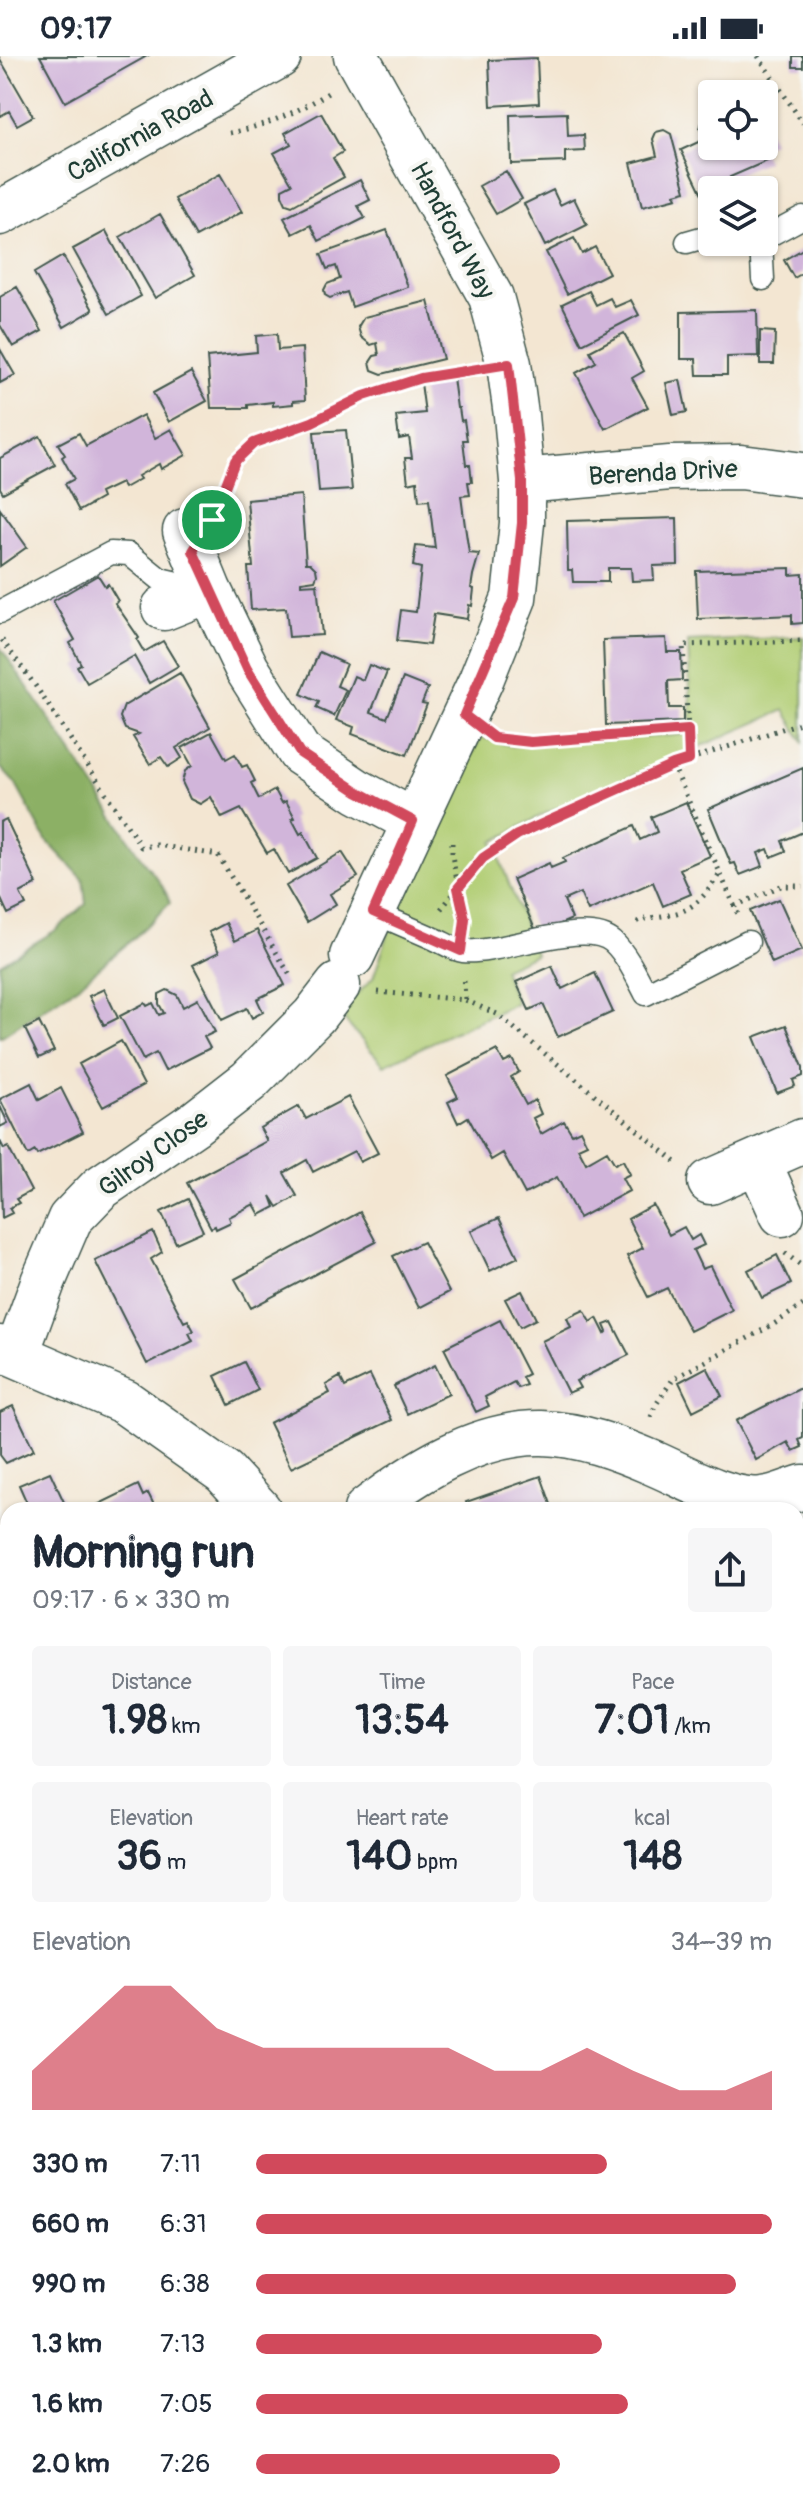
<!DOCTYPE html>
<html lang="en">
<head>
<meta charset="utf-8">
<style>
  :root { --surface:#fff; --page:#f6f6f7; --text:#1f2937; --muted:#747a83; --accent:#d1495b }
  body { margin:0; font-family:Pangolin,sans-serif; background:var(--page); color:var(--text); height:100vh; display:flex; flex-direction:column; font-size:30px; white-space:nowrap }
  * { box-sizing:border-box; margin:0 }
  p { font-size:26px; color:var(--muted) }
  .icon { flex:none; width:44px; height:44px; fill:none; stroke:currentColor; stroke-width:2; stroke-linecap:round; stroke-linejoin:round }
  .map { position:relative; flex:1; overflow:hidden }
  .panel { position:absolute; left:0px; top:1446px; width:804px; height:1008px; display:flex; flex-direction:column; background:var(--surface); border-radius:24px 24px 0 0; box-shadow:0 2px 6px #0004 }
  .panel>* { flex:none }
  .tools { position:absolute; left:698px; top:24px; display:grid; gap:16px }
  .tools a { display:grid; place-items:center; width:80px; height:80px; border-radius:8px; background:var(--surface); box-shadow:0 2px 6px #0004; font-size:40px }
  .pin { position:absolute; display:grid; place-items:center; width:68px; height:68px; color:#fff; margin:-34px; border:4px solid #fff; border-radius:50%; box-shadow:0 2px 8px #0007 }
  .round { display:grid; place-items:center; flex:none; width:84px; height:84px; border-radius:8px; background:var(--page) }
  .summary { display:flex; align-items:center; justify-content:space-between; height:136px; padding:0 32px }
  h1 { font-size:44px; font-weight:700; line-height:60px }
  .figures { display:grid; grid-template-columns:repeat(3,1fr); gap:12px; height:136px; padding:8px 32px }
  .figures div { display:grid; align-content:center; border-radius:8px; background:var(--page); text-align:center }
  .figures b { font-size:40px; font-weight:700 }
  .figures small { font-size:22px; font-weight:400 }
  .figures p { font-size:22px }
  .chart { height:224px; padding:16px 32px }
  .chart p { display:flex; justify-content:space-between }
  .chart svg { width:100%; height:144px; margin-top:8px; fill:var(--accent); opacity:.7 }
  ul { padding:0 32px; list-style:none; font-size:26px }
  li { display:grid; grid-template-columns:128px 96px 1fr; align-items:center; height:60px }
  li i { height:20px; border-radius:10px; background:var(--accent) }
  .status { display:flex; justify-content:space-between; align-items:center; height:56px; padding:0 40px; background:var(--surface); direction:ltr }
  .status svg { height:22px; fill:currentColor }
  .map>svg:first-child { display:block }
</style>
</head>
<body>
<div class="status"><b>09:17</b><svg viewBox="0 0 49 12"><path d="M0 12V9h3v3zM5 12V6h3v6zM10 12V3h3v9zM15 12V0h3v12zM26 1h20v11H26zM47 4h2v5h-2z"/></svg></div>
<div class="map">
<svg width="803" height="2454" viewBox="0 0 803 2454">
  <rect width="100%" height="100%" fill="#f6f6f2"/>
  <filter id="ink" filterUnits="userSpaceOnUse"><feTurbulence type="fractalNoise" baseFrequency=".0125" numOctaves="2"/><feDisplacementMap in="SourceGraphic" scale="16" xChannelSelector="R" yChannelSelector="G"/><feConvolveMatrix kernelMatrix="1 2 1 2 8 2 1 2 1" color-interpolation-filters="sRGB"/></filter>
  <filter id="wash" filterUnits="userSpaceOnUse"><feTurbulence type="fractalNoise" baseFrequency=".006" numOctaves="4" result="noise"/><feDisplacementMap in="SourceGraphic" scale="32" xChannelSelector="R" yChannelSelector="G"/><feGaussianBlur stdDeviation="1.8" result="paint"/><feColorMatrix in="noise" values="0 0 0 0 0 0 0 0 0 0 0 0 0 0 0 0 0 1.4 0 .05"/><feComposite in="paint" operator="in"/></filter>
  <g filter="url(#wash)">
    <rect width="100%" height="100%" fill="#f3e6d2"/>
    <!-- green -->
    <path fill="#b1cd73" stroke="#688554" stroke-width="2" d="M 803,581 L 803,686 L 785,654 L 544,758 L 493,786 L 536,898 L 503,913 L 516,947 L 384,1009 L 345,965 L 345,950 L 373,922 L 406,828 L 481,681 L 512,690 L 692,678 L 688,586 Z
      M 0,1714 L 8,1715 L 8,1800 L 0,1805 Z
      M 358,2446 L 462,2446 L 468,2449 L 467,2454 L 351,2454 Z"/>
    <!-- forest -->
    <path fill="#8cb065" stroke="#56764c" stroke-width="2" d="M 0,591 C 47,659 93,727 137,796 C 148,814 164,826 170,847 L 135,881 L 79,929 L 2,980 L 0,980 L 0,908 L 56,874 L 86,848 L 83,823 L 46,784 L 15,727 L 0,711 Z"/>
    <g id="blocks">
      <!-- building -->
      <path fill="#d1b5da" d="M 40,0 L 147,0 L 65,46 Z
        M 793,0 L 803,0 L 803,11 L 793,11 Z
        M 537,2 L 539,47 L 491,50 L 489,4 Z
        M 0,3 L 33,60 L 17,69 L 9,55 L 0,60 Z
        M 321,57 L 343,96 L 333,102 L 344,121 L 292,150 L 286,148 L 282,139 L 282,133 L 292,128 L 274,97 L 291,88 L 285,77 Z
        M 567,57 L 568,80 L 584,79 L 585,95 L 565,96 L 565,106 L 511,108 L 510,59 Z
        M 709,64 L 712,64 L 712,90 L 760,90 L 767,105 L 730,121 L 732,125 L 702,138 L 681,94 L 705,83 L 700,73 L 702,66 Z
        M 764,67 L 773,86 L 764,90 Z
        M 664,74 L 671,78 L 686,135 L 675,138 L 677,142 L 642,151 L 631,107 L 657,100 L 653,83 L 656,76 Z
        M 506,115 L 522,143 L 496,158 L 479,130 Z
        M 220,118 L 242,156 L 196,181 L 175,143 Z
        M 360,124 L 370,144 L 358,150 L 365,162 L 319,185 L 311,169 L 293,178 L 284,162 Z
        M 553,134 L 560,149 L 574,142 L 587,169 L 545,190 L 524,148 Z
        M 160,158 L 195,219 L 155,242 L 120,181 Z
        M 387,174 L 408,231 L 352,251 L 347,236 L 330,242 L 325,239 L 324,234 L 327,228 L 340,223 L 336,210 L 327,213 L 321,198 Z
        M 106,175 L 141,240 L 109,258 L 73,193 Z
        M 574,182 L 582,198 L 595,191 L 609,217 L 567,238 L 546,196 Z
        M 803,193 L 803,217 L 794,222 L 784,204 Z
        M 63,200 L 93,254 L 64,271 L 34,217 Z
        M 17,231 L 42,275 L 13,291 L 0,269 L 0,241 Z
        M 589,235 L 596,249 L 610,242 L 615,251 L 631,244 L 639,259 L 582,288 L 562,248 Z
        M 428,245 L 443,303 L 382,318 L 372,314 L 370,306 L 374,300 L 379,299 L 377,287 L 371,289 L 361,281 L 358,271 L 364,261 Z
        M 757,254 L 758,300 L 727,301 L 727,319 L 697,319 L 696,303 L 681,303 L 681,256 Z
        M 760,275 L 775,276 L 774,308 L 760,308 Z
        M 624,277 L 644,315 L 632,322 L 648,351 L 605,373 L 576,317 L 596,306 L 590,295 Z
        M 277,278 L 278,294 L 302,292 L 305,344 L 293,345 L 293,348 L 273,350 L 273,346 L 248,349 L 248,352 L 211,352 L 207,301 L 257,296 L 256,280 Z
        M 0,293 L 15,319 L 0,327 Z
        M 191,316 L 207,345 L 169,366 L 153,337 Z
        M 453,322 L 457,352 L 459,352 L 461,365 L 464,364 L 467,384 L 463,384 L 466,409 L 470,409 L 472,426 L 468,426 L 470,439 L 461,440 L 465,470 L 469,497 L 479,498 L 473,519 L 471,532 L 474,533 L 472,550 L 469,549 L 467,563 L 434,558 L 429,589 L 397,585 L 401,554 L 416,556 L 421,512 L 413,510 L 416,490 L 435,492 L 429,444 L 419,445 L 417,425 L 408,427 L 405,402 L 412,402 L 409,381 L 399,383 L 396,360 L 425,357 L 421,327 Z
        M 680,324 L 687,356 L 673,359 L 666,327 Z
        M 143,359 L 155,382 L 171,373 L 186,399 L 161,413 L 159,408 L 138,420 L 140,423 L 124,432 L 121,427 L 100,437 L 102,442 L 79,455 L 65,428 L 74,423 L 62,401 L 65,399 L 58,388 L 79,377 L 86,390 Z
        M 346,374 L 352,434 L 319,436 L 314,376 Z
        M 40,380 L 55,409 L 3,437 L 0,432 L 0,402 Z
        M 301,439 L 306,507 L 310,507 L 316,513 L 317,519 L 315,524 L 301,526 L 301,529 L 317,528 L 322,579 L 289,581 L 286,552 L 251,554 L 248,511 L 253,511 L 247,444 Z
        M 0,453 L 27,491 L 0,510 Z
        M 677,462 L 678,509 L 653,510 L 654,524 L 632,525 L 631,512 L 608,512 L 608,526 L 573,526 L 572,514 L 568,514 L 567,465 Z
        M 790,512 L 790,519 L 803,518 L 803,567 L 792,568 L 792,559 L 698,563 L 696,515 Z
        M 98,519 L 105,530 L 108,528 L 118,545 L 115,547 L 139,582 L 137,584 L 144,596 L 163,585 L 178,610 L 149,627 L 134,600 L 87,627 L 77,610 L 81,608 L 70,587 L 75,584 L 53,545 Z
        M 666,582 L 667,596 L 681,596 L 682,624 L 668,625 L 669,652 L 683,652 L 683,666 L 606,669 L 603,584 Z
        M 319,596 L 346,608 L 337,630 L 346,634 L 334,660 L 316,652 L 319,646 L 301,638 Z
        M 369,609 L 387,616 L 371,656 L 387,662 L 403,622 L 428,632 L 422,647 L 427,648 L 407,699 L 352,678 L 354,671 L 336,664 L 354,620 L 363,624 Z
        M 180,617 L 210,671 L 176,692 L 182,702 L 168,711 L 161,701 L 150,708 L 133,681 L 139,678 L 125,673 L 120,661 L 124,650 Z
        M 211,676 L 226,703 L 235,698 L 242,711 L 247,709 L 255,725 L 251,727 L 259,743 L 275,734 L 282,747 L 286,745 L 295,762 L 292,763 L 300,778 L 303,776 L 317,802 L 288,818 L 274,793 L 267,797 L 241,753 L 222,762 L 211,741 L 200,748 L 190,743 L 182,726 L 185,715 L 192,710 L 182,692 Z
        M 803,712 L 803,776 L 782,785 L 786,795 L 771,801 L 768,793 L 758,797 L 763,810 L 740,819 L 735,807 L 731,808 L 708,753 Z
        M 686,746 L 710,800 L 680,813 L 691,838 L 663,850 L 653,826 L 588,855 L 580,837 L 564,844 L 572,863 L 537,878 L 513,823 L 549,807 L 551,812 L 565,806 L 563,802 L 634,770 L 640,784 L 657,776 L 651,761 Z
        M 6,763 L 37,828 L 20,837 L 26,849 L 8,858 L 0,841 L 0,766 Z
        M 342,796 L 358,821 L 330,838 L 336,848 L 307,866 L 286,830 Z
        M 779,843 L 802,894 L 772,907 L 750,855 Z
        M 226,867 L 235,885 L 257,874 L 285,929 L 257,943 L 263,956 L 252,962 L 247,952 L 222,964 L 193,909 L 219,896 L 209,876 Z
        M 552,910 L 562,933 L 595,917 L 613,956 L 558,981 L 543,948 L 529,954 L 516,926 Z
        M 104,933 L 118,962 L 104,969 L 89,940 Z
        M 167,934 L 177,939 L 183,951 L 198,943 L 215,976 L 204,981 L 210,992 L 165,1015 L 156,997 L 143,1004 L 120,960 L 145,947 L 147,950 L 153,947 L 159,959 L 164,957 L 159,948 L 159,938 Z
        M 39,966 L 54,995 L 39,1002 L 25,973 Z
        M 786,969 L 803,1011 L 803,1020 L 793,1024 L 795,1030 L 777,1037 L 754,981 Z
        M 121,985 L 144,1029 L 103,1051 L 79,1008 Z
        M 497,994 L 504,1007 L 512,1003 L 519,1016 L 511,1021 L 526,1049 L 535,1044 L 541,1058 L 533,1062 L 541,1078 L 564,1065 L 572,1078 L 580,1074 L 587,1088 L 578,1092 L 586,1107 L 607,1095 L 615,1108 L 623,1104 L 630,1118 L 622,1122 L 629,1135 L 579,1162 L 557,1121 L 525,1138 L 503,1097 L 491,1104 L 468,1061 L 458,1067 L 448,1046 L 458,1041 L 447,1020 Z
        M 31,1027 L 39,1044 L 61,1032 L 83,1076 L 37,1099 L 35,1095 L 28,1099 L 0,1043 Z
        M 348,1041 L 378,1097 L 360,1106 L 354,1095 L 313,1116 L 307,1104 L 284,1117 L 297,1140 L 278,1151 L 271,1140 L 275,1151 L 260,1159 L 254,1148 L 229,1161 L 231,1166 L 216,1173 L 215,1170 L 211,1172 L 187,1127 L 267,1085 L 260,1072 L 299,1050 L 306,1063 Z
        M 0,1050 L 8,1067 L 0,1071 Z
        M 0,1085 L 4,1093 L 8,1091 L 31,1135 L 16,1143 L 19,1147 L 9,1152 L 12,1157 L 2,1162 Z
        M 188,1143 L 203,1175 L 176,1187 L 161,1156 Z
        M 653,1149 L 669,1179 L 684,1171 L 691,1184 L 699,1179 L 704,1189 L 693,1194 L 702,1213 L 710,1210 L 732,1254 L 690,1275 L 667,1232 L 648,1241 L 627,1200 L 643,1192 L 628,1163 Z
        M 360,1156 L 376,1186 L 251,1252 L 235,1223 Z
        M 499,1162 L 518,1201 L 490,1215 L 471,1175 Z
        M 153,1176 L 162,1196 L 151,1203 L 184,1266 L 188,1264 L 194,1275 L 189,1277 L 193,1285 L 147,1308 L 95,1205 Z
        M 423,1186 L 449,1236 L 419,1252 L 393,1200 Z
        M 777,1199 L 791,1228 L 762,1242 L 748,1214 Z
        M 522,1235 L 536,1263 L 520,1271 L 505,1243 Z
        M 584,1254 L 591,1266 L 597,1262 L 605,1278 L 607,1276 L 604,1269 L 612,1266 L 629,1299 L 576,1325 L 580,1332 L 568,1337 L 542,1285 L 571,1271 L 567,1262 Z
        M 500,1264 L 528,1318 L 522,1321 L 526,1329 L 518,1332 L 514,1326 L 485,1341 L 489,1350 L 476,1356 L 444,1292 Z
        M 244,1306 L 258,1334 L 229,1349 L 215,1320 Z
        M 435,1309 L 449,1338 L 407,1358 L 394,1330 Z
        M 707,1311 L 722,1340 L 693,1355 L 679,1326 Z
        M 370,1319 L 392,1364 L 291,1412 L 269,1367 L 330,1337 L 326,1329 L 340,1321 L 345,1331 Z
        M 803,1331 L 803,1382 L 799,1384 L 802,1391 L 793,1395 L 788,1386 L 756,1404 L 736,1365 Z
        M 13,1350 L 34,1394 L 6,1407 L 0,1399 L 0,1356 Z
        M 50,1416 L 64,1446 L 46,1454 L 30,1454 L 19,1429 Z
        M 541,1420 L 553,1454 L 469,1454 L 466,1446 Z
        M 138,1429 L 143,1440 L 148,1437 L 154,1449 L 148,1454 L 94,1454 L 93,1451 Z
        M 6,1522 L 8,1526 L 8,1609 L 0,1612 L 0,1525 Z
        M 803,1746 L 803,1811 L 796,1813 L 796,1770 L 800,1768 L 796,1757 L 796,1749 Z
        M 803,2032 L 803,2071 L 796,2073 L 796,2034 Z
        M 0,2064 L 8,2066 L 1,2096 L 0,2096 Z
        M 2,2163 L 8,2163 L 8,2236 L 0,2237 L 0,2165 Z
        M 796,2239 L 803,2253 L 803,2264 L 796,2267 Z
        M 803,2273 L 803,2324 L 796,2311 L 796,2277 Z
        M 0,2347 L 6,2347 L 8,2364 L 8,2446 L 34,2446 L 34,2448 L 21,2449 L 21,2454 L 0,2454 Z
        M 796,2443 L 800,2447 L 803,2445 L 803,2454 L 723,2454 L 731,2446 L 745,2446 L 750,2451 L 755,2446 L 796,2446 Z"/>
    </g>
  </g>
  <g filter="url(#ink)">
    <use href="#blocks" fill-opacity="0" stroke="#3f564c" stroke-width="2"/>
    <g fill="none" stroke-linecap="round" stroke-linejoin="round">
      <!-- lane casing -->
      <g stroke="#3f564c" stroke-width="25">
        <path id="lane" d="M 764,182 L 803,161
          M 687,186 L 701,182 L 712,182
          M 761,186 L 763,223
          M 0,556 L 111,497 L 129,498 L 160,523 L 198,532
          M 373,856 C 394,865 414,874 435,883 C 444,887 454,894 463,895 C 501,899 585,861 613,886 C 627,899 637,921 646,938 L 748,886
          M 796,1605 L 803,1609"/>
      </g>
      <!-- street casing -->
      <g stroke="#3f564c" stroke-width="47">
        <path id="street" d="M 522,425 L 670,412 L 741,411 L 803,419
          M 185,475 L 209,534 L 247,613 L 300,697 L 357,735 L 413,765
          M 164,552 L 209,534
          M 352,900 L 481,624 L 514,542 L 522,467 L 522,425 L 516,359 L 509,308 L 491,241 L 356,0
          M 758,1105 L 782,1158
          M 710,1126 L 803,1085
          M 17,1297 L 43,1226 L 70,1163 L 100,1132 L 195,1067 L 249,1025 L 314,960 L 338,929
          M 366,1454 C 415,1416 477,1376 542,1377 C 580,1378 618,1392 653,1407 C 684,1420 729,1447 762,1443 C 775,1442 790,1435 803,1431
          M 796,1909 L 803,1903
          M 796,1947 L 803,1957
          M 0,1989 L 8,1984
          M 0,2314 L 8,2317
          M 119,2446 L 122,2454
          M 522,2446 L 545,2454"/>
      </g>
      <!-- secondary casing -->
      <g stroke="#3f564c" stroke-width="47">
        <path id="secondary" d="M 0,157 L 279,0
          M 0,1292 L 125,1346 L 224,1416 L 259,1454
          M 304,2454 L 310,2446"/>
      </g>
      <!-- path -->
      <path stroke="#3f564c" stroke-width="5" stroke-dasharray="2 6" stroke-linecap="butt" d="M 758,0 L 803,67
        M 230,77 C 265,70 301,55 331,35
        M 216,452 L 235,405 L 254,387 L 312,366 L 364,340 L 421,322 L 470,315
        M 2,584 L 37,632 L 141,791 L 157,789 L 218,799 L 291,921
        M 688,674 L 683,589 L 803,585
        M 497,682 L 531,686 L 688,674 L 689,704
        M 673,709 L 738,858
        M 452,787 L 452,800 L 465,863
        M 735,850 L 781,830 L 803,830
        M 441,853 L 483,802 L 517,779 L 673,709 L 803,666
        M 637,866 C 651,860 665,861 680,856 C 699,849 709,834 720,817
        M 464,925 L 465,944
        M 378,936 L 465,944 L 497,958 L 676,1106
        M 785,1197 L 803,1211
        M 651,1361 L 655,1350 L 673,1323 L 774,1268 L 803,1249
        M 0,1799 L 8,1795
        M 796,2356 L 803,2353
        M 692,2454 L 700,2446"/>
      <!-- lane -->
      <use href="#lane" stroke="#fff" stroke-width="22"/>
      <!-- street -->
      <use href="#street" stroke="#fff" stroke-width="44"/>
      <!-- secondary -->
      <use href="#secondary" stroke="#fff" stroke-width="44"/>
    </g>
  </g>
  <g fill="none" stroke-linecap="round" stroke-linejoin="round" filter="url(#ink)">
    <!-- route casing -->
    <g stroke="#fff" stroke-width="16">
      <path id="route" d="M 509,308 L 522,425 L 522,467 L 514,542 L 464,659 L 494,682 L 531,686 L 688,674 L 689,704 L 673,709 L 517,779 L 483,802 L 458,832 L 465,863 L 461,895 L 373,856 L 413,765 L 357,735 L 300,697 L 247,613 L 193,495 L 212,464 L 235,405 L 254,387 L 312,366 L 364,340 L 421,322 Z"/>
    </g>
    <!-- route -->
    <use href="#route" stroke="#d1495b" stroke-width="10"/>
  </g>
  <g text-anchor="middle" stroke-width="8" stroke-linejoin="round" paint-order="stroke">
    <!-- street labels -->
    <g font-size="26" fill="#1f3d34" stroke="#f6f6f2">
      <text transform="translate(140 79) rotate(-29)" y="9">California Road</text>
      <text transform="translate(453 174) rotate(62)" y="9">Handford Way</text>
      <text transform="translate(663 416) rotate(-3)" y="9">Berenda Drive</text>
      <text transform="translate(153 1097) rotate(-36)" y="9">Gilroy Close</text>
    </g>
  </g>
</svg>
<div class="tools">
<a><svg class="icon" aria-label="locate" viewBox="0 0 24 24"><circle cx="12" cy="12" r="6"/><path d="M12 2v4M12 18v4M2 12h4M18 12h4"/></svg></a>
<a><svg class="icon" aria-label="layers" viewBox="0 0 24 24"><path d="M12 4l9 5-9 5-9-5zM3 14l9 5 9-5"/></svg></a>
</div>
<div class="pin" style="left:212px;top:464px;background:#1e9e55"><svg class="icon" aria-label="arrive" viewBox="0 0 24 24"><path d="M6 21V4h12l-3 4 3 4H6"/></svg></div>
<section class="panel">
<div class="summary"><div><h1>Morning run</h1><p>09:17 · 6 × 330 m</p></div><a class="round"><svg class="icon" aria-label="share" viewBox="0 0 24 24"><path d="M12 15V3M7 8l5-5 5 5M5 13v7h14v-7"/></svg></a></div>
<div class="figures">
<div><p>Distance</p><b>1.98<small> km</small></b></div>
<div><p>Time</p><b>13:54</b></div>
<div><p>Pace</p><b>7:01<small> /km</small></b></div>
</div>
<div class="figures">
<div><p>Elevation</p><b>36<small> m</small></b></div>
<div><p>Heart rate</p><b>140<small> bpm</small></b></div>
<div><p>kcal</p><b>148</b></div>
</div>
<div class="chart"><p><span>Elevation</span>34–39 m</p>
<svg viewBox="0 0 160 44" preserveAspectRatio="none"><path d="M0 44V32L10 19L20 6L30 6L40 19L50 25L60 25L70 25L80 25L90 25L100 32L110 32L120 25L130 32L140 38L150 38L160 32V44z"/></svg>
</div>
<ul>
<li><b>330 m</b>7:11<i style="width:68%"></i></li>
<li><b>660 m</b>6:31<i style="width:100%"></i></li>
<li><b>990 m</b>6:38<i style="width:93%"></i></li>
<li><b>1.3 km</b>7:13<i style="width:67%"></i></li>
<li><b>1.6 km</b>7:05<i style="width:72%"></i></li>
<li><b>2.0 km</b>7:26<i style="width:59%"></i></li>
</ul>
</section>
</div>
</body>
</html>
